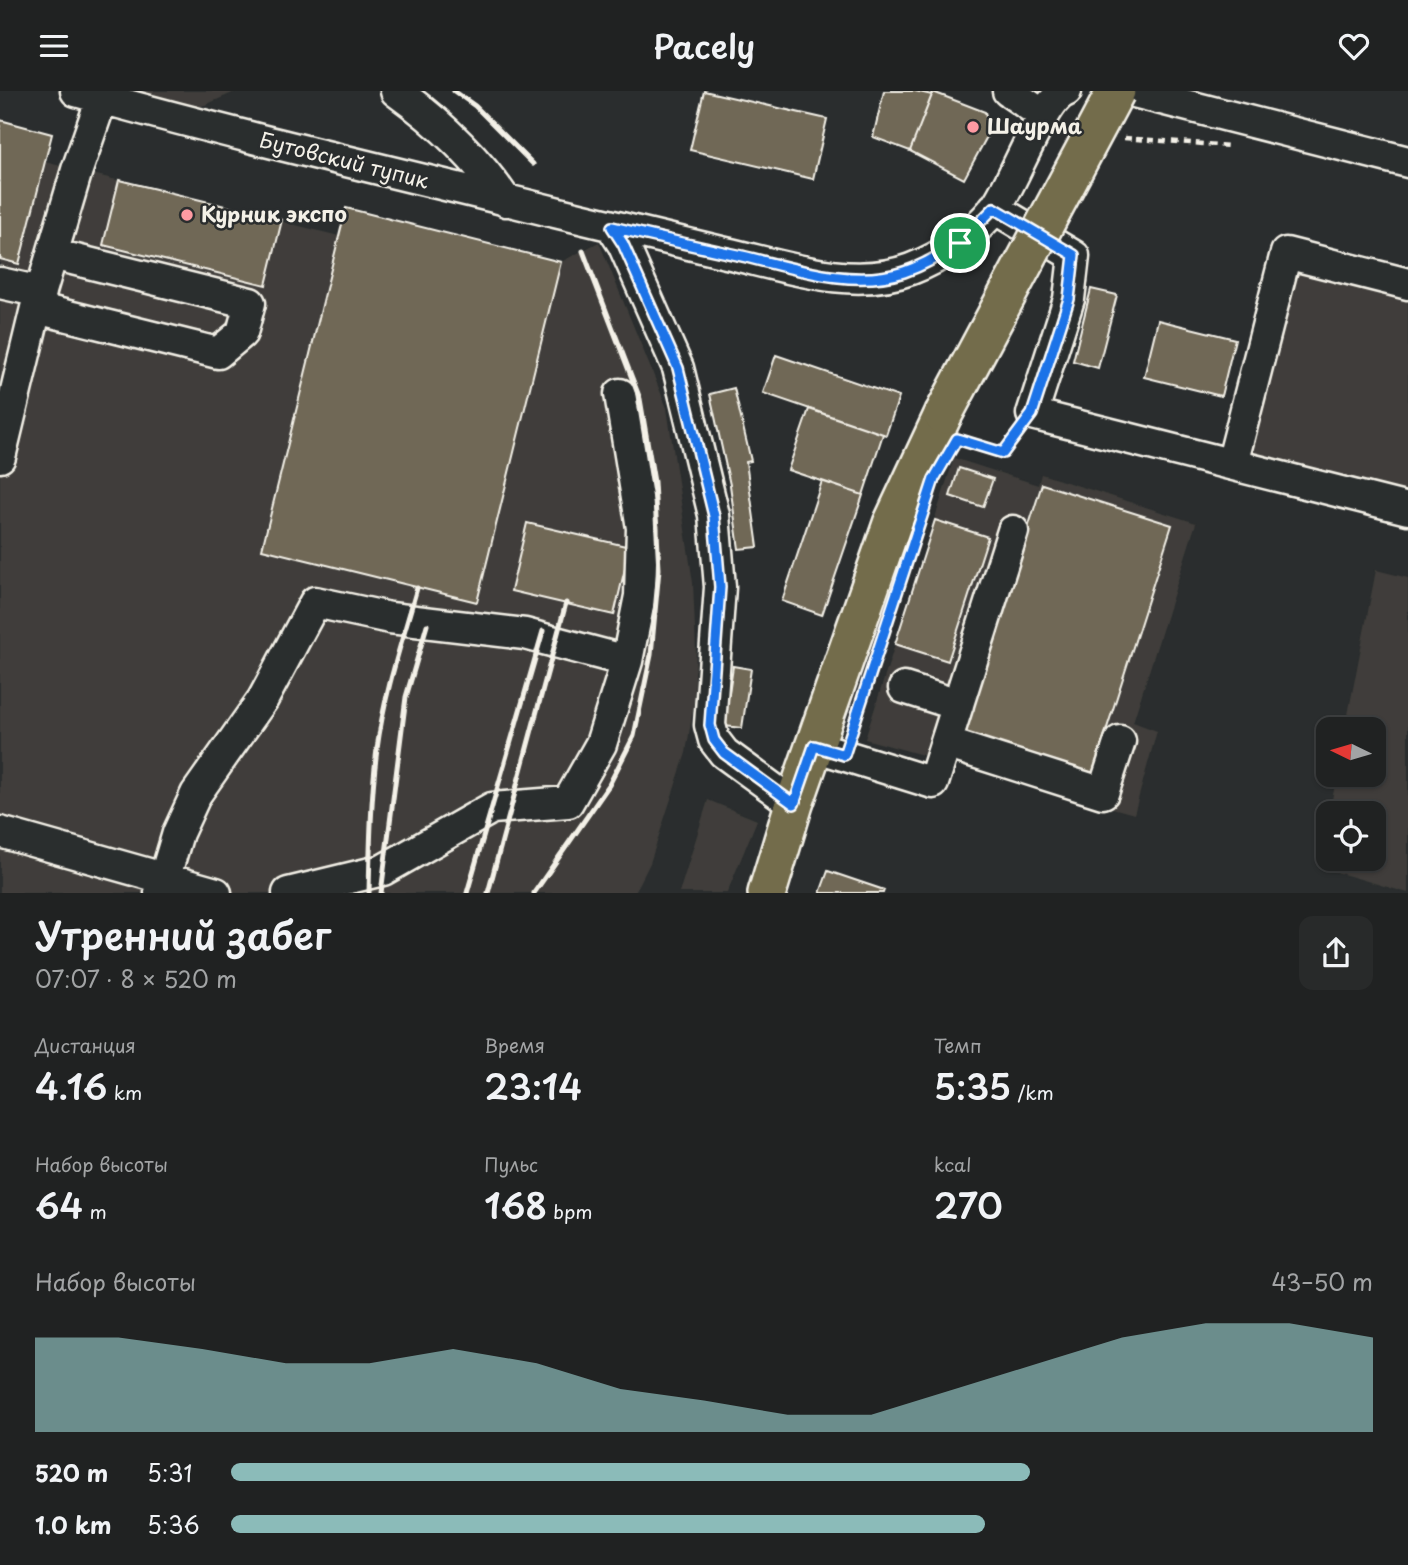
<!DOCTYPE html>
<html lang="ru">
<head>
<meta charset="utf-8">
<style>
  :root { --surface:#202222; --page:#282a2a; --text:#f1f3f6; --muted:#a2a4a5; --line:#3d3f40; --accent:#8bbbb9 }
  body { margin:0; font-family:"Playpen Sans",sans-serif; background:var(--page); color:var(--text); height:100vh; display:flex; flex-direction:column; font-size:26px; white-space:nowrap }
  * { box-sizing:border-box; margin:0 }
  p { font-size:23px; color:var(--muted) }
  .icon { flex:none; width:38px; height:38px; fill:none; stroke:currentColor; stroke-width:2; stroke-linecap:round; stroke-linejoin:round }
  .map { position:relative; height:802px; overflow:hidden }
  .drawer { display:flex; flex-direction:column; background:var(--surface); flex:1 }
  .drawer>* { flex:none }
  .needle { width:46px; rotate:275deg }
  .controls { position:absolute; left:1316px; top:626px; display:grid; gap:14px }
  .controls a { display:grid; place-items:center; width:70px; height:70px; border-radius:14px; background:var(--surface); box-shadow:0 2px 5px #0004,0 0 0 2px var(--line); font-size:35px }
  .pin { position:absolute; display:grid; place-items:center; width:60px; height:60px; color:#fff; margin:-30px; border:4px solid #fff; border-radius:50%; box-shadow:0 2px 7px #0007 }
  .round { display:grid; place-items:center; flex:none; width:74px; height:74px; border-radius:14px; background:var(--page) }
  .summary { display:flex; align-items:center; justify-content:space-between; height:119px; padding:0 35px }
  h1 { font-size:38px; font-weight:600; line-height:52px }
  .stats { display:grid; grid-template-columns:repeat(3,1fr); gap:10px; height:119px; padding:7px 35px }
  .stats div { display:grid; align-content:center }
  .stats b { font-size:35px; font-weight:600 }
  .stats small { font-size:19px; font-weight:400 }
  .stats p { font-size:19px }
  .chart { height:196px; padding:14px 35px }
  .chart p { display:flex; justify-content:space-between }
  .chart svg { width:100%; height:126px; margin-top:7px; fill:var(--accent); opacity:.7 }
  ul { padding:0 35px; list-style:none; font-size:23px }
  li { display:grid; grid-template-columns:112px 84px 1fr; align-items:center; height:52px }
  li i { height:18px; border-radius:9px; background:var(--accent) }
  header { display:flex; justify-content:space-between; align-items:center; height:91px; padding:0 35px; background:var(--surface); font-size:32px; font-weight:600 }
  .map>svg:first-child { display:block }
</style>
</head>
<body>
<header><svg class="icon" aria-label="menu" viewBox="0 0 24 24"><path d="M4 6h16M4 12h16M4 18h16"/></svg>Pacely<svg class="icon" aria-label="heart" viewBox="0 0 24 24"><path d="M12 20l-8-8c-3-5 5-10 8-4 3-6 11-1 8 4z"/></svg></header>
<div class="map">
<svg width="1408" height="802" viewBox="0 0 1408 802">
  <rect width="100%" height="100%" fill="#2a2d2e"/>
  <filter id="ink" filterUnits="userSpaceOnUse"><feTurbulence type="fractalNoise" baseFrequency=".0143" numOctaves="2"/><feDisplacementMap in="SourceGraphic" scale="14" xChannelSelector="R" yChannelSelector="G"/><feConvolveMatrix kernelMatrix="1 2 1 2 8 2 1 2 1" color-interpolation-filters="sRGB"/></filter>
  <g filter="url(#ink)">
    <!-- built -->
    <path fill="#3f3e3a" d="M 117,0 L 237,0 L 205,14 L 185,19 Z
      M 0,29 L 52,43 L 45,71 L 339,145 L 346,117 L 561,171 L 599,151 L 667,317 L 693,492 L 696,561 L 694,612 L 686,662 L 650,772 L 635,802 L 0,802 Z
      M 1298,173 L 1408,202 L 1408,410 L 1247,368 Z
      M 954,367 L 1038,394 L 1041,383 L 1196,432 L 1133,631 L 1157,640 L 1134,723 L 865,648 Z
      M 1376,479 L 1408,487 L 1408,802 L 1319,776 L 1328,727 L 1328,768 L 1374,768 L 1374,723 L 1329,723 L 1337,684 L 1374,684 L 1374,639 L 1345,639 Z
      M 708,709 L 757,729 L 727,802 L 679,802 Z"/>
    <!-- building -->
    <path fill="#6f6757" stroke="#f4f1e8" stroke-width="2" d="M 704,0 L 827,28 L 813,88 L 690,59 Z
      M 884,0 L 915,0 L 932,4 L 910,60 L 873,46 Z
      M 933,1 L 985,21 L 990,40 L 964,88 L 910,60 Z
      M 0,29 L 52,43 L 19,173 L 0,168 Z
      M 119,89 L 282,129 L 266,194 L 103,154 Z
      M 346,117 L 561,171 L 477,511 L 262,458 Z
      M 1091,198 L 1117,204 L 1098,277 L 1073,270 Z
      M 1158,229 L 1235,248 L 1221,305 L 1144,286 Z
      M 776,264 L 899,306 L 886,344 L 763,302 Z
      M 734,297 L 751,370 L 746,371 L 758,456 L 739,458 L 730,394 L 710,303 Z
      M 809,318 L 883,343 L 863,404 L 788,379 Z
      M 959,377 L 993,388 L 983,416 L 950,405 Z
      M 822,390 L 863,404 L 822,524 L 782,510 Z
      M 1042,393 L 1172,434 L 1091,687 L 962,646 Z
      M 935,429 L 988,446 L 948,570 L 895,553 Z
      M 527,432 L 630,456 L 614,524 L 511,500 Z
      M 733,575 L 751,578 L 742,637 L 724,635 Z
      M 828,780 L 884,799 L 883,802 L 820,802 Z"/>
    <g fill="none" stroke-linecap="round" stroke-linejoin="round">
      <!-- minor casing -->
      <g stroke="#f4f1e8" stroke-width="35">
        <path id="minor" d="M 76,0 C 236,45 398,82 559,122 C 615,135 670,149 726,162 C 784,175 852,200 911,178 C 943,166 973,144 995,117 C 1014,92 1042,9 1066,0
          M 396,0 C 439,31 477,67 506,110
          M 1008,0 L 1043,24
          M 1130,0 L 1408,71
          M 994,117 L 1074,165 L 1069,208 L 1032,323 L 1408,418
          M 612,136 L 623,153 L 678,277 L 714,424 L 720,496 L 710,634 L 714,649 L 724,662 L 794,713
          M 0,192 L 41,201
          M 36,217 L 77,79 L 102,7
          M 0,366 L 36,217 L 218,262 L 242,242 L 250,212 L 52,163
          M 1232,373 L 1286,162 L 1408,193
          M 904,597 L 958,614
          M 946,652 L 1103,702 L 1120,650
          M 814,655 L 933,692 L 1013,440
          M 0,741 L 216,802
          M 160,802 L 178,742 L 196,703 L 263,608 L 315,511 L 390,527 L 525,543 L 627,570
          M 288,802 L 383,779 L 492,717 L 568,711 L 601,653 L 627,570 L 640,505 L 642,437 L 620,303"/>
      </g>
      <!-- major casing -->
      <g stroke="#f4f1e8" stroke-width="42">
        <path id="major" d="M 767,802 L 794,713 L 892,433 L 943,324"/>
      </g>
      <!-- path -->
      <path stroke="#f4f1e8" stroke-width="4.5" stroke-dasharray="7 5" stroke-linecap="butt" d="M 1124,47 L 1231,55
        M 964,350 L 1004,362 L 1017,343"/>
      <!-- minor -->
      <use href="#minor" stroke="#2a2d2e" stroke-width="30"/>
      <!-- major -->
      <use href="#major" stroke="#736c4b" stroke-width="37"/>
      <!-- rail -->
      <path stroke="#f4f1e8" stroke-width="5" d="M 454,0 L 475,15 L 533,73
        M 369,802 C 370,754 371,706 377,658 C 384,603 402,550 417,497
        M 381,802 L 406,606 L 427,534
        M 467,802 L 543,540
        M 488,802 L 566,512
        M 534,802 L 609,694 L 634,645 L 651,564 L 659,478 L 654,391 L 640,308 L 583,160"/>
      <!-- major-bridge casing -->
      <g stroke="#f4f1e8" stroke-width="42" stroke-linecap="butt">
        <path id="major-bridge" d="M 943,324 L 1116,0"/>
      </g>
      <!-- major-bridge -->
      <use href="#major-bridge" stroke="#736c4b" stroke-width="37"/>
    </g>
  </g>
  <g fill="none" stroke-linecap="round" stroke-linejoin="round" filter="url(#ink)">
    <!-- route casing -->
    <g stroke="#fff" stroke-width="14">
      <path id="route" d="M 994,117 L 1074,164 L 1069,208 L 1032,323 L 1003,362 L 957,348 L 934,388 L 844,664 L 814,655 L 794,713 L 724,662 L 714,649 L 710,634 L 720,496 L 714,425 L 678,277 L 623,153 L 612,136 C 655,146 698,156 742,165 C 793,177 852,198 904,181 C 942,168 967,145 994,117 Z"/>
    </g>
    <!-- route -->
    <use href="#route" stroke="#1a73e8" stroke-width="9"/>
  </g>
  <!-- markers -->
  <g fill="#ff9aa2" stroke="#2a2d2e" stroke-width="2.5">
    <circle cx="973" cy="36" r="7"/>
    <circle cx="187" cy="124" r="7"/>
  </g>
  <g text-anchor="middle" stroke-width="5" stroke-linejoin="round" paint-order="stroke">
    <!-- poi labels -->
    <g font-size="21" font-weight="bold" fill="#f4f1e8" stroke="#2a2d2e" text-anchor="start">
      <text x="987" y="43">Шаурма</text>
      <text x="201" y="131">Курник экспо</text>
    </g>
    <!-- street labels -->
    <g font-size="21" fill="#f4f1e8" stroke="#2a2d2e">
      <text transform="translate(344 70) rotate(14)" y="7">Бутовский тупик</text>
    </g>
  </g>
</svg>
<div class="controls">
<a><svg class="needle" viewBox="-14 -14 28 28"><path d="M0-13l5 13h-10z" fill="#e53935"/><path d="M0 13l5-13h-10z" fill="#a2a4a5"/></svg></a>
<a><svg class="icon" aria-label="locate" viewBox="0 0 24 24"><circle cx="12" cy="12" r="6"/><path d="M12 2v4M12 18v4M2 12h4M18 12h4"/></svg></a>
</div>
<div class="pin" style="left:960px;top:152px;background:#1e9e55"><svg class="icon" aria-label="arrive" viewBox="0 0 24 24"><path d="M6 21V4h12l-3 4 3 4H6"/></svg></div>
</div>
<section class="drawer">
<div class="summary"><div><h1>Утренний забег</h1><p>07:07 · 8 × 520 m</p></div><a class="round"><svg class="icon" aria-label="share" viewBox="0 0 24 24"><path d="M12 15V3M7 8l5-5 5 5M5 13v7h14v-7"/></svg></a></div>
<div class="stats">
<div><p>Дистанция</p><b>4.16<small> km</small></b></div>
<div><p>Время</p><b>23:14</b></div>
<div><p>Темп</p><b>5:35<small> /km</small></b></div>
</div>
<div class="stats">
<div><p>Набор высоты</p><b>64<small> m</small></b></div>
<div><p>Пульс</p><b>168<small> bpm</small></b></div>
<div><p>kcal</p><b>270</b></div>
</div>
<div class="chart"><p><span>Набор высоты</span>43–50 m</p>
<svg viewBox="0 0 160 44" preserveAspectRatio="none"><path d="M0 44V11L10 11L20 15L30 20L40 20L50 15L60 20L70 29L80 33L90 38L100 38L110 29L120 20L130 11L140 6L150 6L160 11V44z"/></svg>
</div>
<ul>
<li><b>520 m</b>5:31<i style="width:70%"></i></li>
<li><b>1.0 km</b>5:36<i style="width:66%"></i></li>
</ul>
</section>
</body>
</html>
